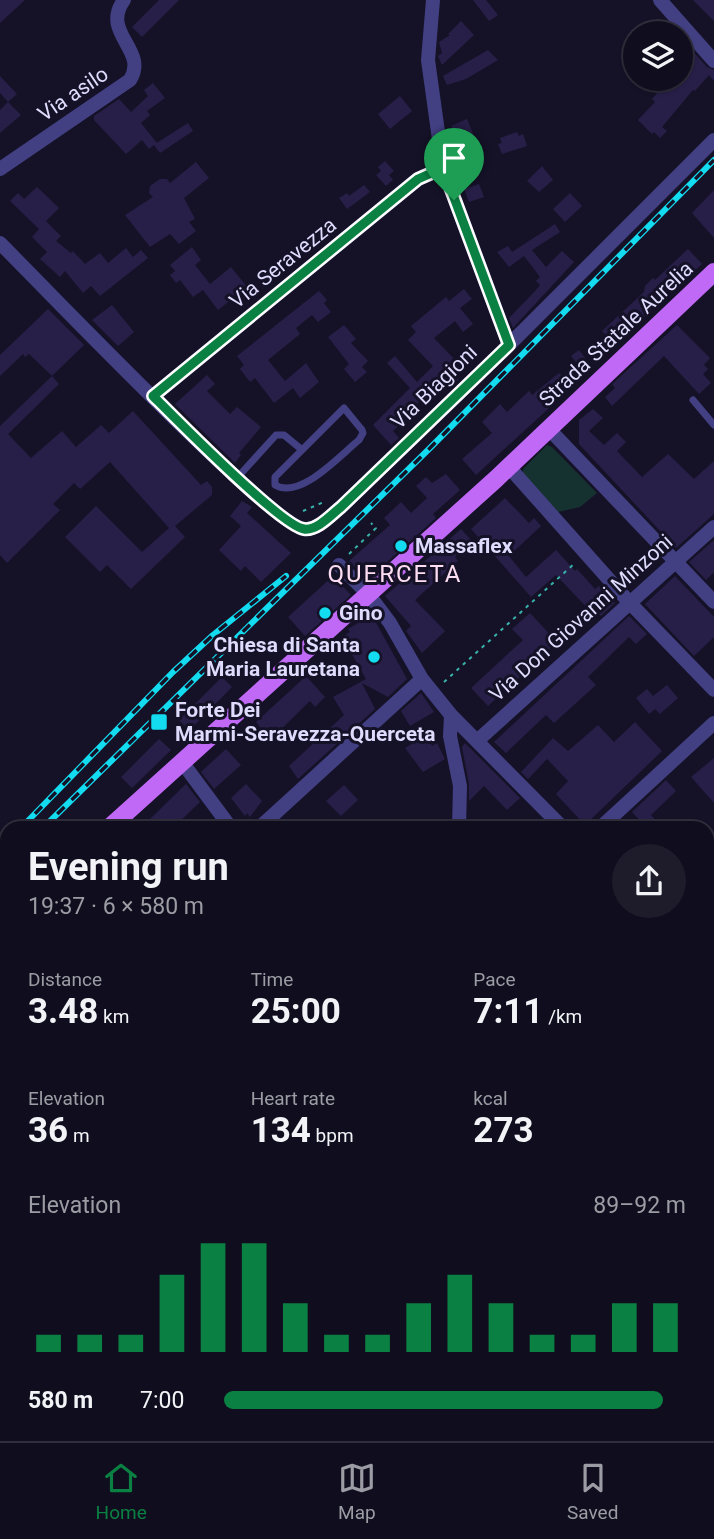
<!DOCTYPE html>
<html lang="en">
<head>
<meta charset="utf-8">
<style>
  :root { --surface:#100e1e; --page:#1e1c2b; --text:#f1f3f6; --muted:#9c9ca4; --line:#302e3c; --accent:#0b8043 }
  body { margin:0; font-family:Roboto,sans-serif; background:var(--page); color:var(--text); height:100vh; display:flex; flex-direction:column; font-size:26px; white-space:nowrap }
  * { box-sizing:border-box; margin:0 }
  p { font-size:23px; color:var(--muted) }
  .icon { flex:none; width:38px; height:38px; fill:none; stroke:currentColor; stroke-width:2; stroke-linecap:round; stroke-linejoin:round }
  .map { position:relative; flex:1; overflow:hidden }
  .side { position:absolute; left:0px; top:821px; width:714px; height:621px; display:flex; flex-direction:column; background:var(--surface); border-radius:21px 21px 0 0; box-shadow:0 2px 5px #0004,0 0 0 2px var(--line) }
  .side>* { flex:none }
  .controls { position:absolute; left:623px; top:21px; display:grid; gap:14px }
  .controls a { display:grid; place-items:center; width:70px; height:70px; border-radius:50%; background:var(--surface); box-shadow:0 2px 5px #0004,0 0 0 2px var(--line); font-size:35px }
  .pin { position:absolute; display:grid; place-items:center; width:60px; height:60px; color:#fff; margin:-72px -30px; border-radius:50% 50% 50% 0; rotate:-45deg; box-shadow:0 0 7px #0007 }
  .pin .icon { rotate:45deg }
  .round { display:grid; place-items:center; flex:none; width:74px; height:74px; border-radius:37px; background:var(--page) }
  .summary { display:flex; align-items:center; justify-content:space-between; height:119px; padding:0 28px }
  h1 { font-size:38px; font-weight:700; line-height:52px }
  .metrics { display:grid; grid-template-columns:repeat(3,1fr); gap:10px; height:119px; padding:7px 28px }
  .metrics div { display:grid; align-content:center }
  .metrics b { font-size:35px; font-weight:700 }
  .metrics small { font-size:19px; font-weight:400 }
  .metrics p { font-size:19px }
  .chart { height:196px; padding:14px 28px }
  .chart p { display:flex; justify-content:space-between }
  .chart svg { width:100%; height:126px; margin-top:7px; stroke:var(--accent); stroke-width:6 }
  ul { padding:0 28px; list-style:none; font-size:23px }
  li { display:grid; grid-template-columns:112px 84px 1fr; align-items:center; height:52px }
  li i { height:18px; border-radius:9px; background:var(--accent) }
  .tabs { display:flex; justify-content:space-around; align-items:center; height:98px; border-top:2px solid var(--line); background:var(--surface); font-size:19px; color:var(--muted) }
  .tabs a { display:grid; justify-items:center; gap:4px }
  .tabs .current { color:var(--accent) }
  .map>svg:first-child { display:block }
</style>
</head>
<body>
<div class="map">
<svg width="714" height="1441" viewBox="0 0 714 1441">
  <rect width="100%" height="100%" fill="#151228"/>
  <!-- green -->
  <path fill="#153130" d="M 547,445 L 552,447 L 597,493 L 580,507 L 558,512 L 523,475 L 523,469 Z"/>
  <!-- building -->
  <path fill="#271f47" d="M 0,0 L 25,0 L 0,23 Z
    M 159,0 L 179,0 L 142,37 L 132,27 Z
    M 473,0 L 486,0 L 498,15 L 489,21 Z
    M 693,0 L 714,0 L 714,21 Z
    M 461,21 L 474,35 L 442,65 L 438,56 L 442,53 L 439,42 L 450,35 L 448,34 Z
    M 690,48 L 707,67 L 714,70 L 714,81 L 709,75 L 695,91 L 693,90 L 662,127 L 667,131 L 660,138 L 654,132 L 652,134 L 638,120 L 655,102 L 652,99 L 658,92 L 644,79 L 681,79 L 681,58 Z
    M 488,50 L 498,60 L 466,79 L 447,85 L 443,76 Z
    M 0,76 L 17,94 L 8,102 L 21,115 L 0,133 L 0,110 L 8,102 L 0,93 Z
    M 153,83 L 165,98 L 147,111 L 150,115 L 141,123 L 157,143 L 155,144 L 188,123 L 193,131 L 160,153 L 154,145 L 149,149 L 142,140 L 126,154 L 94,120 L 94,116 L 119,99 L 131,112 L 148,96 L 144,90 Z
    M 400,96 L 412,111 L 390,129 L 378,114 Z
    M 467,119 L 485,162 L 469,168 L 451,126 Z
    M 517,132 L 519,136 L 523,134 L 527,146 L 502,154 L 498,144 L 502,143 L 500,138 Z
    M 385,161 L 394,171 L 389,175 L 393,180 L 386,186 L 376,175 L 381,171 L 378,167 Z
    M 196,162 L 209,178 L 184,198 L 195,219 L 189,222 L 196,231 L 179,244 L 170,234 L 150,247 L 125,215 L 153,197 L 149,193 L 150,186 L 160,179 L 167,179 L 170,183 Z
    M 542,166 L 553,180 L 539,192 L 527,181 Z
    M 479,184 L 484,197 L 469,202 L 464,189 Z
    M 364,185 L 370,192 L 347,209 L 339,198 L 347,193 L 349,196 Z
    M 37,187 L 59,208 L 46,221 L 61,236 L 56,241 L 71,253 L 73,251 L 85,264 L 100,253 L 108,263 L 126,248 L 133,257 L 141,250 L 148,258 L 100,296 L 91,286 L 83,293 L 65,271 L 60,277 L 40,259 L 47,252 L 32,237 L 39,229 L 10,201 L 18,193 L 24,199 Z
    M 714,190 L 714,238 L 692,213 Z
    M 570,193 L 582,206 L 565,222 L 553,209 Z
    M 555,224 L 560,232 L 532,250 L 546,267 L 562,251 L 574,262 L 513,328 L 509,318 L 536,290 L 540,285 L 536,281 L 540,277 L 524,256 L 509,267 L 497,252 L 508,246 L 512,252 Z
    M 192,247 L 201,260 L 195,265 L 210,284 L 231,267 L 247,287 L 218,310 L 203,290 L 193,297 L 180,280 L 176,283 L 170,275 L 175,271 L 170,265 Z
    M 688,249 L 702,264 L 683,281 L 677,274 L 641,308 L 647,315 L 614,344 L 602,331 L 644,292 L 645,286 L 653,278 L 655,280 Z
    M 464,289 L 472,299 L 460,308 L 473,324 L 463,332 L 455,321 L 434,338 L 457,362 L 449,369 L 459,380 L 452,386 L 444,378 L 415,406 L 418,409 L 393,431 L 399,438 L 391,445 L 373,425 L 410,388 L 387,363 L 395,356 L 417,382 L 433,366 L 408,340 L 416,332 L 411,326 L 446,297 L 449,301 Z
    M 319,291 L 327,300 L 324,303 L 331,312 L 318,322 L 312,315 L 296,328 L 300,334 L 268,360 L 285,381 L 306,363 L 319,382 L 300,398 L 293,388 L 274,403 L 255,378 L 250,382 L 240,369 L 244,365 L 237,356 Z
    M 112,305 L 134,332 L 118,346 L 92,320 Z
    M 48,309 L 84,345 L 52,376 L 29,354 L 25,357 L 23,354 L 0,376 L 0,355 Z
    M 344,325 L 356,339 L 351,343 L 368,361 L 362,367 L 367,372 L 355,382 L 344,369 L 349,364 L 328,337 Z
    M 677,325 L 710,358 L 704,365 L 708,369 L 703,374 L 711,383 L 699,394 L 664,356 L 612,406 L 605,397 L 615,388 L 612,384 Z
    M 579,350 L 593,368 L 586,374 L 571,356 Z
    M 559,373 L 572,387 L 476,475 L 462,459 L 492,433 L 482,422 L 500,404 L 507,412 L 529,391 L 532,395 Z
    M 207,375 L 215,384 L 207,391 L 230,414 L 237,407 L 261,427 L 239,453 L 241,455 L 235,463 L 175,404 Z
    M 52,376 L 59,384 L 8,434 L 31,458 L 62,431 L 76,447 L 101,425 L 109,433 L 133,411 L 201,485 L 207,481 L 212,487 L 212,495 L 175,526 L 185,537 L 131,589 L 107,565 L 100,572 L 65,537 L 96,506 L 142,552 L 169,528 L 110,462 L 80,489 L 74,483 L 53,504 L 60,510 L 7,563 L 0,555 L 0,426 Z
    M 593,409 L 603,418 L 589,431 L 604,445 L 617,433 L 626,442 L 617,451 L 642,477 L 668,454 L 694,479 L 714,461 L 714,514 L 676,548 L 579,444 L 579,420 Z
    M 446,474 L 460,490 L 433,514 L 436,518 L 367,580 L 349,561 L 390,525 L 384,518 L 401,502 L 411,513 L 427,498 L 416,486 L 426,477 L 432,483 Z
    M 505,498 L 529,523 L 534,518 L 541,526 L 509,556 L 526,577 L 556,550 L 575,571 L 577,569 L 595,589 L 599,586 L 615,603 L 601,616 L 595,610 L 592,613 L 556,575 L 531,597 L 471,529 Z
    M 242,501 L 252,507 L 247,513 L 291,553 L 261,582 L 245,566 L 241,571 L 219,550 L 241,526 L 230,516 Z
    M 461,529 L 471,540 L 455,557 L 458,561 L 415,600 L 445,631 L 422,653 L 406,631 L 411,626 L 385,596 Z
    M 714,540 L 714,572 L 706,580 L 689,562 Z
    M 333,576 L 351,595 L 305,636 L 288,617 Z
    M 675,576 L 714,617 L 714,637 L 694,656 L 645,604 Z
    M 530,613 L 557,642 L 488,706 L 471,688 L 523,640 L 512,629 Z
    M 629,616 L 647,634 L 636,644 L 629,637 L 588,677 L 596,685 L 554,723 L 546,715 L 506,753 L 494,742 Z
    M 365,619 L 367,623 L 374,619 L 407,679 L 388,697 L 362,683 L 375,709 L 298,779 L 289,766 L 344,715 L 333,697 L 366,679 L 342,637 L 350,632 L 348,629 Z
    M 306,676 L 325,697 L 315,707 L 310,701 L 270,740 L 256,722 Z
    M 222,677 L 232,687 L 189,731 L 179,720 Z
    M 667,685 L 678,698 L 660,714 L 655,709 L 649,714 L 636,698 L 647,689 L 653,696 Z
    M 421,693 L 434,712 L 410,726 L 401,711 Z
    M 635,722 L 662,751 L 585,825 L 556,794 L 568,781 L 547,759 L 528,779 L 521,772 L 553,738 L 568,751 L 598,725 L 614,742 Z
    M 425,736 L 432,746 L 437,743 L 445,759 L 423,772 L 405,748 Z
    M 159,739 L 171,750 L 132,788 L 121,777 Z
    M 465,743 L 520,798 L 507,810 L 484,786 L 469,801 L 469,784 L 462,747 Z
    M 226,749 L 241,765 L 214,789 L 201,772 Z
    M 714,758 L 714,803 L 691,777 Z
    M 666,780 L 676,791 L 651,815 L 657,822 L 651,828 L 647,828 L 632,812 Z
    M 186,784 L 200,802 L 173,828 L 156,828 L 149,820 Z
    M 246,784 L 262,801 L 250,817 L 247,813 L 245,816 L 231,798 Z
    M 344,785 L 358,800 L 341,816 L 326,801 Z"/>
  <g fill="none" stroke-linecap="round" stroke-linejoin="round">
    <!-- path -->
    <path stroke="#38b3ab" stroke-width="2" stroke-dasharray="3.5 5" stroke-linecap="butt" d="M 303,511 L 326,501
      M 349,554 L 376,528 L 371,523
      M 444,682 L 575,563"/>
    <!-- service -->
    <path stroke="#424083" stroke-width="7" d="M 693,400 L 714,425
      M 344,408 L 362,430 L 363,433 L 359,440 C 339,456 300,500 275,485 L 275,477 Z
      M 237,478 L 276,435 L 284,435 L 301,449"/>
    <!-- minor -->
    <path stroke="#424083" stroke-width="14" d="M 433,0 L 428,60 L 443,168 L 509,345
      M 660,0 L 714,61
      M 0,169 L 130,80 C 149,50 100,33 124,0
      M 0,243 C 38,281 274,528 305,529 C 318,530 331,515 341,507 L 509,345 L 714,140
      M 153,396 L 418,179 L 443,168
      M 548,428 L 714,602
      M 509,467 L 629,602 L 714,690
      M 339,565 L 369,595 L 390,623 L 422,679 L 451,715 L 563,828
      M 451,715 L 450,736 L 460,786 L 459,828
      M 477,741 L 714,527
      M 182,762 L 231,828
      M 259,828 L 422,679
      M 600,828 L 714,723
      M 707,963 L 714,970
      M 709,1168 L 714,1175
      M 707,1288 L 714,1283
      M 707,1365 L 714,1362
      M 293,1441 L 295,1435
      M 640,1441 L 640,1435"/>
    <!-- secondary -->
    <path stroke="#7b78f6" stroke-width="18" d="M 0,1117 L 7,1123
      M 278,1435 L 282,1441"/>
    <!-- primary -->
    <path stroke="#c069f6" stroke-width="18" d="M 109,828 L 496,479 L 714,272
      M 0,927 L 7,920"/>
    <!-- rail casing -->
    <g stroke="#13dbf0" stroke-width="6">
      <path id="rail" d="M 21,828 L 173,672 L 213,635 L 286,576
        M 43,828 L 430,448 L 714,160
        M 0,849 L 7,842
        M 0,883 L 7,876"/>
    </g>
    <!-- rail -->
    <use href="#rail" stroke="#151228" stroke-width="3.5" stroke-dasharray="10" stroke-linecap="butt"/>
  </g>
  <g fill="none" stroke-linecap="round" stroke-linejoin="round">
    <!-- route casing -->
    <g stroke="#fff" stroke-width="14">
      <path id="route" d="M 443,168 L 509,345 L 341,507 C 331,515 317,531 304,529 C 281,526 175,418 153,396 L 418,179 Z"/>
    </g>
    <!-- route -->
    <use href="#route" stroke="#0b8043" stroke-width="9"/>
  </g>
  <!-- markers -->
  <g fill="#13dbf0" stroke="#151228" stroke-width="2.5">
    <circle cx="401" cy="546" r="7"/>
    <circle cx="325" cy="613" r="7"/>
    <circle cx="374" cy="657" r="7"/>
    <rect x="150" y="713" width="18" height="18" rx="3.5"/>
  </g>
  <g text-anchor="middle" stroke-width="6" stroke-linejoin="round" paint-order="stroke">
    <!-- street labels -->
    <g font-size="21" fill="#dedbfd" stroke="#151228">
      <text transform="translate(73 94) rotate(-34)" y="7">Via asilo</text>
      <text transform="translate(283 263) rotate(-39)" y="7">Via Seravezza</text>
      <text transform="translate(616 334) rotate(-43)" y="7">Strada Statale Aurelia</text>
      <text transform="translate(434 387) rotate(-44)" y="7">Via Biagioni</text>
      <text transform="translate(581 618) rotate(-42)" y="7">Via Don Giovanni Minzoni</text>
    </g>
    <!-- poi labels -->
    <g font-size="21" font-weight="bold" fill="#dedbfd" stroke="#151228" text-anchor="start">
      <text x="415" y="553">Massaflex</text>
      <text x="339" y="620">Gino</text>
      <text x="360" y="652" text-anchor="end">Chiesa di Santa<tspan x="360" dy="24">Maria Lauretana</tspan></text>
      <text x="175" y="717">Forte Dei<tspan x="175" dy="24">Marmi-Seravezza-Querceta</tspan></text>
    </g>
    <!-- quarter labels -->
    <g font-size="24" letter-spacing="2" fill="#fdddf1" stroke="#151228">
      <text x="395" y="582">QUERCETA</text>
    </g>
  </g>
</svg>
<div class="controls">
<a><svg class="icon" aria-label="layers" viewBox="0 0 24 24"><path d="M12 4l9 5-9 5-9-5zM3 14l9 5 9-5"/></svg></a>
</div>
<div class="pin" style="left:454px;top:200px;background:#1e9e55"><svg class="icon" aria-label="arrive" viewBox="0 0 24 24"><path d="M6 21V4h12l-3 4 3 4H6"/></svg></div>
<section class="side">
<div class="summary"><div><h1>Evening run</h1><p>19:37 · 6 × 580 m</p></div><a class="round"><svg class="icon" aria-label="share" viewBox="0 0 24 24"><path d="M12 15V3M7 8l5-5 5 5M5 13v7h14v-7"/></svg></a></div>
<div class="metrics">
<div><p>Distance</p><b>3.48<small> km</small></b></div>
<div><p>Time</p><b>25:00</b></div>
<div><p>Pace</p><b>7:11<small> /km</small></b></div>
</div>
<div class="metrics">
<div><p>Elevation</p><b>36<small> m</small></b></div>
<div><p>Heart rate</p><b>134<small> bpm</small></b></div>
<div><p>kcal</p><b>273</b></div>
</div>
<div class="chart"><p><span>Elevation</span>89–92 m</p>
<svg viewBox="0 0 160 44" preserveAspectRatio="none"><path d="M5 44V38M15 44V38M25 44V38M35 44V17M45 44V6M55 44V6M65 44V27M75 44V38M85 44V38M95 44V27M105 44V17M115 44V27M125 44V38M135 44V38M145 44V27M155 44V27"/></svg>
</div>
<ul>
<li><b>580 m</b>7:00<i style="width:95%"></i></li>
</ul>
</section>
</div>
<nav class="tabs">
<a class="current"><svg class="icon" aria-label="home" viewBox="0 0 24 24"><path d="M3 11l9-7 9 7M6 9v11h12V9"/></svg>Home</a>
<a><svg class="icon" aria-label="map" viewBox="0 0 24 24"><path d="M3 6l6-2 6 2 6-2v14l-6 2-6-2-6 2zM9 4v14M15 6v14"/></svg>Map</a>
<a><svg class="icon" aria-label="saved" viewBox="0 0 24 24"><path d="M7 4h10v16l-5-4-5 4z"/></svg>Saved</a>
</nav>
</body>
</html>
